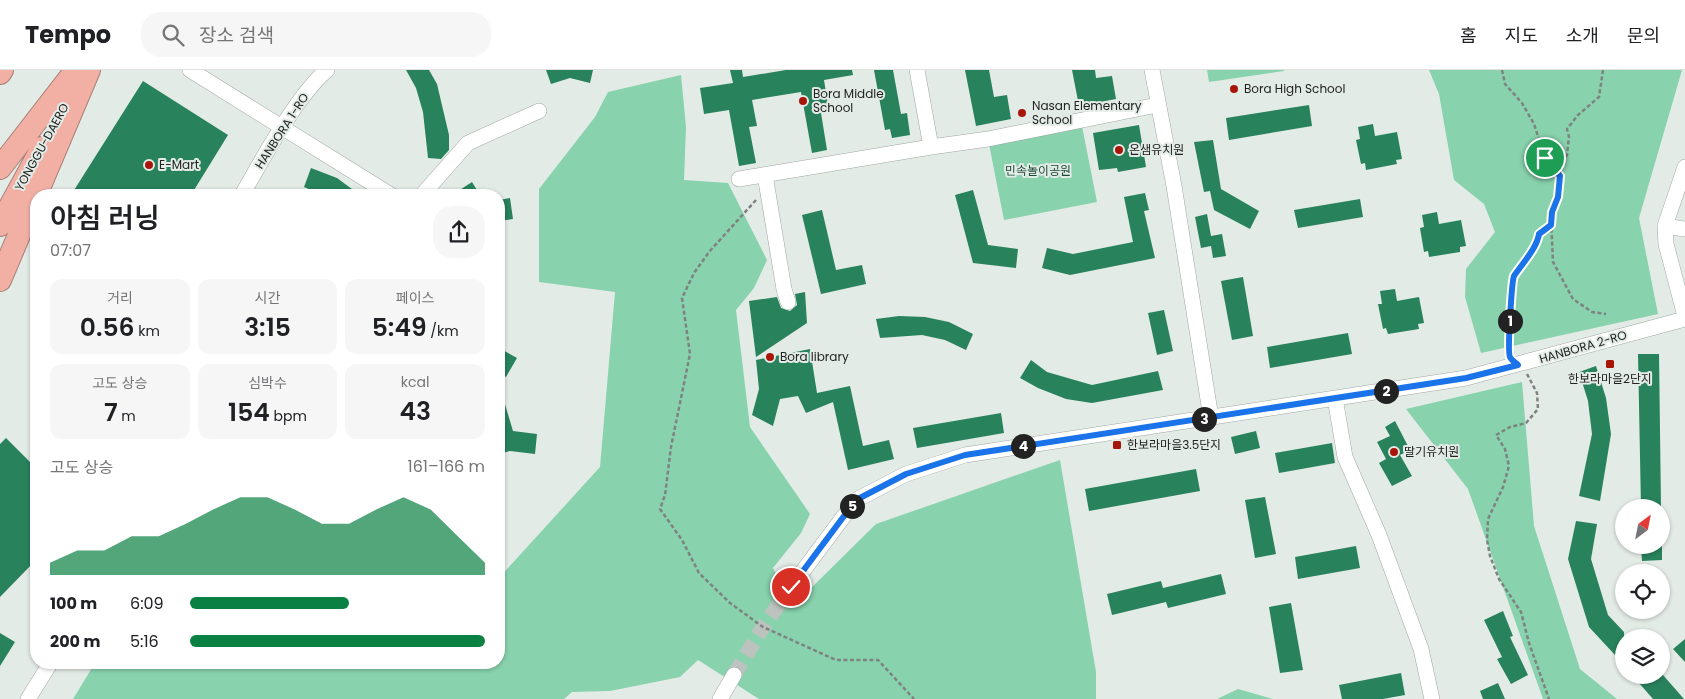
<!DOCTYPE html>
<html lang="ko">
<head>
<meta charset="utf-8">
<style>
  :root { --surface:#fff; --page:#f6f6f6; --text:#202124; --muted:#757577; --line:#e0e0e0; --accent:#0b8043 }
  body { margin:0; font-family:Poppins,"Noto Sans KR",sans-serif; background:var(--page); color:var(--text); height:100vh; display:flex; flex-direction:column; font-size:19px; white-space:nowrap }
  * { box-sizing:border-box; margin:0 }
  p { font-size:16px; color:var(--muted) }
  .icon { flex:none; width:28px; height:28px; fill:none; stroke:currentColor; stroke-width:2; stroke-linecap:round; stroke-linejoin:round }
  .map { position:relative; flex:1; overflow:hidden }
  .sheet { position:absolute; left:30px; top:119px; width:475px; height:480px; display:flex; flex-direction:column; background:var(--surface); border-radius:20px; box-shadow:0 1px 4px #0004 }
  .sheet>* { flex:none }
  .needle { width:32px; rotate:32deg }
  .fabs { position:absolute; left:1615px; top:429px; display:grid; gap:10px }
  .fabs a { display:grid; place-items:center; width:55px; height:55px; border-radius:50%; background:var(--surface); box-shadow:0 1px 4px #0004; font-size:25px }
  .pin { position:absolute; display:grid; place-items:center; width:42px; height:42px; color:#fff; margin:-21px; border:2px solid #fff; border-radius:50%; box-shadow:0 1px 5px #0007 }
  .km { position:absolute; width:25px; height:25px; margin:-12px; border-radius:50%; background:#222; color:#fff; font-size:14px; line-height:25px; text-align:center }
  .round { display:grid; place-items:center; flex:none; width:52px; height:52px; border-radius:20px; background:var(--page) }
  .headline { display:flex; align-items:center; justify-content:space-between; height:85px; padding:0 20px }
  h1 { font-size:28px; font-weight:600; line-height:38px }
  .metrics { display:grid; grid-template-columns:repeat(3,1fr); gap:8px; height:85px; padding:5px 20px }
  .metrics div { display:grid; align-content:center; border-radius:12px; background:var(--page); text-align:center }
  .metrics b { font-size:25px; font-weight:600 }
  .metrics small { font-size:14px; font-weight:400 }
  .metrics p { font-size:14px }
  .chart { height:140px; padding:10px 20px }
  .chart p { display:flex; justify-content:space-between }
  .chart svg { width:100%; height:90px; margin-top:5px; fill:var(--accent); opacity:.7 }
  ul { padding:0 20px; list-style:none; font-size:16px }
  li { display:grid; grid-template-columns:80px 60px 1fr; align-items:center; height:38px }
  li i { height:12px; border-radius:6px; background:var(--accent) }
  header { display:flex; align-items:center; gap:30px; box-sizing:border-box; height:70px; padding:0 25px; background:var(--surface); border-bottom:1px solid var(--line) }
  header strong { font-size:24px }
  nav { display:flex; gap:28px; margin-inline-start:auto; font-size:18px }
  .search { width:350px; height:45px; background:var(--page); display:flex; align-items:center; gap:12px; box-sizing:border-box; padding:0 18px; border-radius:20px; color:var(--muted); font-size:19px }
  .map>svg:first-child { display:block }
</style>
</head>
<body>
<header>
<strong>Tempo</strong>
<div class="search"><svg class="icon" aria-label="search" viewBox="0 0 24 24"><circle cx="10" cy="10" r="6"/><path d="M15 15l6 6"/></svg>장소 검색</div>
<nav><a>홈</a><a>지도</a><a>소개</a><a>문의</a></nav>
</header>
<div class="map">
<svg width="1685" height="629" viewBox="0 0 1685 629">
  <rect width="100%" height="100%" fill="#e3ebe7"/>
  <!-- green -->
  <path fill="#88d2ad" d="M 1207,0 L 1284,0 L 1284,1 L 1209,12 Z
    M 1429,0 L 1682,0 L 1639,148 L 1658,244 L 1481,283 L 1465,227 L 1466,199 L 1495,162 L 1484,134 L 1454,110 L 1439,24 Z
    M 681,5 L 686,57 L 684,110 L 728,113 L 767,190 L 754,218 L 736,240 L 750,357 L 810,444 L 801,463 L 773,498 L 787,526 L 804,525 L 876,454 L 1060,390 L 1096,602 L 1096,629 L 759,629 L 698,590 L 680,607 L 610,621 L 572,622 L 564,629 L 73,629 L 95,593 L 499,592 L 499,508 L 600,397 L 615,222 L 539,212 L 539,119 L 595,47 L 608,22 Z
    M 1081,51 L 1097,132 L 1004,150 L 988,69 Z
    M 1522,312 L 1534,456 L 1580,599 L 1617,629 L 1543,629 L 1468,419 L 1406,339 Z
    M 1238,619 L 1273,629 L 1217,629 Z"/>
  <!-- building -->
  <path fill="#28825c" d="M 406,0 L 429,0 L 437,14 L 449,65 L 449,80 L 441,89 L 428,88 L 423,42 L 416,18 Z
    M 546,0 L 593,0 L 590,13 L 570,8 L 551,14 Z
    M 730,0 L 742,0 L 743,7 L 786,0 L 852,0 L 853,5 L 824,10 L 829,42 L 821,43 L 827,80 L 812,83 L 801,22 L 752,30 L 757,56 L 749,57 L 756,93 L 739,96 L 729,40 L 704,44 L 700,18 L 733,13 Z
    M 874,0 L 893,0 L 901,44 L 907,43 L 910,65 L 892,68 L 890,59 L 885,60 Z
    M 965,0 L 989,0 L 994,27 L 1007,25 L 1011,49 L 976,56 Z
    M 1072,0 L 1095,0 L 1096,8 L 1112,6 L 1116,29 L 1079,36 Z
    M 143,11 L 228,65 L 191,125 L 71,125 Z
    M 1309,35 L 1312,56 L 1229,70 L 1226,48 Z
    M 1373,54 L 1375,66 L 1397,62 L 1402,89 L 1396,90 L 1397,94 L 1366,100 L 1365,93 L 1361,94 L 1356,70 L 1360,69 L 1358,57 Z
    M 1139,55 L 1146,97 L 1118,102 L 1117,98 L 1099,100 L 1093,63 Z
    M 1213,70 L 1221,119 L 1259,141 L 1250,159 L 1214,140 L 1210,121 L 1204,122 L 1194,72 Z
    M 311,98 L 337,108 L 360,125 L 323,125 L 304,117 Z
    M 472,112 L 480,125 L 452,125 Z
    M 973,120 L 988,175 L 1018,179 L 1016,198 L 973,193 L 955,125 Z
    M 1145,123 L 1149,140 L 1144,141 L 1155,188 L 1070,205 L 1042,198 L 1047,178 L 1073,184 L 1133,172 L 1124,127 Z
    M 510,128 L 513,149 L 499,151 L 499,130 Z
    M 1360,129 L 1363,147 L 1298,158 L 1294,140 Z
    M 822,140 L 836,200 L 862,195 L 866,214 L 821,224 L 802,145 Z
    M 1437,142 L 1439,154 L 1461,150 L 1466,176 L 1460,177 L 1460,182 L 1429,187 L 1428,181 L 1424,182 L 1420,158 L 1424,157 L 1422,145 Z
    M 1207,144 L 1211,166 L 1222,164 L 1226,186 L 1213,188 L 1211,176 L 1201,178 L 1195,147 Z
    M 1243,207 L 1253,266 L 1232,270 L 1221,211 Z
    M 1395,219 L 1397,231 L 1419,227 L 1424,253 L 1418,254 L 1419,259 L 1388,264 L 1386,258 L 1383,259 L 1378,234 L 1382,234 L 1380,221 Z
    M 805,222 L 807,253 L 756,287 L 749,231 L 777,227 L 781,238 L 790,241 L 797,235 L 795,224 Z
    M 1164,240 L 1173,281 L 1157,285 L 1148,243 Z
    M 899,246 L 925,247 L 949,252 L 973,264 L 966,280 L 945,270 L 922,265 L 880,268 L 876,249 Z
    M 1348,263 L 1352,284 L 1270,298 L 1267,277 Z
    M 499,278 L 517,288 L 506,307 L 499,303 Z
    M 810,279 L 817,323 L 850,316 L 863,376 L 889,370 L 894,389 L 848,400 L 833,332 L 806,343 L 798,326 L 780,329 L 773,356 L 752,345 L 759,319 L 756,290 Z
    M 1638,284 L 1659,284 L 1661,438 L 1641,438 Z
    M 1031,290 L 1047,302 L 1092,315 L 1158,301 L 1163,320 L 1092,333 L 1066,329 L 1038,318 L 1020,308 Z
    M 1596,296 L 1606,328 L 1611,364 L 1600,431 L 1579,426 L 1592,364 L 1588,331 L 1579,302 Z
    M 499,321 L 501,321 L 513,361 L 537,364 L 535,384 L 510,381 L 499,384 Z
    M 1001,343 L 1004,363 L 917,378 L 913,358 Z
    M 1395,351 L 1410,380 L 1400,385 L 1412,406 L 1392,416 L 1379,393 L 1386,389 L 1377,372 L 1390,366 L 1385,357 Z
    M 1256,361 L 1260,378 L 1235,384 L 1231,367 Z
    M 6,368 L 36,398 L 36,490 L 0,527 L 0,374 Z
    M 1332,373 L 1335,393 L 1279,403 L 1275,383 Z
    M 1196,399 L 1200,421 L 1089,441 L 1085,419 Z
    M 1265,427 L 1276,484 L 1255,488 L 1245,430 Z
    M 1576,451 L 1597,454 L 1591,489 L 1608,545 L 1624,562 L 1624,577 L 1615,585 L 1589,557 L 1568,489 Z
    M 1641,475 L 1662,475 L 1662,490 L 1642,491 Z
    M 1356,476 L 1360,498 L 1298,509 L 1295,487 Z
    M 1221,504 L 1226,524 L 1168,538 L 1166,532 L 1112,545 L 1107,524 L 1161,511 L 1163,518 Z
    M 1291,533 L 1303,600 L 1280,603 L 1269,537 Z
    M 1503,541 L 1513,566 L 1510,567 L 1528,605 L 1511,614 L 1497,589 L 1502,587 L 1484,550 Z
    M 0,563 L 15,572 L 0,596 Z
    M 1685,569 L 1685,592 L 1673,579 Z
    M 1401,603 L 1405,625 L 1383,629 L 1342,629 L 1339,615 Z
    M 1632,605 L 1663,605 L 1684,629 L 1653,629 Z
    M 1498,613 L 1505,629 L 1483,629 L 1480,621 Z"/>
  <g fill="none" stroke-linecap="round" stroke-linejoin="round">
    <!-- minor-tunnel -->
    <path stroke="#bcc3bf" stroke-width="15" stroke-dasharray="15 8" stroke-linecap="butt" d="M 734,605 L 763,557 L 791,517"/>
    <!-- minor casing -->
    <g stroke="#a0a8a3" stroke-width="16">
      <path id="minor" d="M 190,0 L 391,125
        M 1152,0 L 1174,116 L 1211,348
        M 931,77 L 988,69 L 1157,35
        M 1685,97 L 1665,156 L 1666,174 L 1685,246
        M 765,105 L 784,219 L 788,232
        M 739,109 L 931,77 L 917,0
        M 242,125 C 261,91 298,24 327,0
        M 422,125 L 468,73 L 539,41
        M 1665,156 L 1685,159
        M 1335,328 L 1345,387 L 1379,465 L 1421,579 L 1432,629
        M 791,517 L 856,430 L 906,404 L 965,385 L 1466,308 L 1685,249
        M 28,629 L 51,592
        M 720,629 L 734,605"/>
    </g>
    <!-- highway casing -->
    <g stroke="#a87f77" stroke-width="24">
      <path id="highway" d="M 0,3 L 2,0
        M 0,98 L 76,0
        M 0,155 L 42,78
        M 0,210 L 89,0"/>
    </g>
    <!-- path -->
    <path stroke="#7d8380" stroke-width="2.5" stroke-dasharray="4 2.5" stroke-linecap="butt" d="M 1502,0 L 1505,14 L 1522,33 L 1534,54 L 1545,88 L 1560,106
      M 1603,0 L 1599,27 L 1578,45 L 1567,59 L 1569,67 L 1567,85 L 1562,93 L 1558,127 L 1551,149 L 1553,192 L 1573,229 L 1592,242 L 1606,244
      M 756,130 L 709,182 L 694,203 L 682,228 L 690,284 L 671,377 L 665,425 L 660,439 L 682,470 L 699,503 L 730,533 L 763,557 L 836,590 L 878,590 L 914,629
      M 1510,283 L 1508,268 L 1513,232 L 1513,208 L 1538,173 L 1539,164 L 1551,155
      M 1527,304 L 1537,323 L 1538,339 L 1526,353 L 1510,357 L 1496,365 L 1505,379 L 1509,396 L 1503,417 L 1488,449 L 1487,470 L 1490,486 L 1499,509 L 1521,542 L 1529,573 L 1549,629"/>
    <!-- minor -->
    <use href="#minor" stroke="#fff" stroke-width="15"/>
    <!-- highway -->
    <use href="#highway" stroke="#f2b0a5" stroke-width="22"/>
  </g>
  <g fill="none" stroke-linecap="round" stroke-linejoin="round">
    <!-- route casing -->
    <g stroke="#fff" stroke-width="10">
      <path id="route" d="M 791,517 L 856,430 L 906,404 L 965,385 L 1466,308 L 1518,295 C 1516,293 1511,290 1510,287 C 1507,282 1512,210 1514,206 C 1522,194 1537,178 1539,164 L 1551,155 L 1552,142 L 1558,127 L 1560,106 L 1545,88"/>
    </g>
    <!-- route -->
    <use href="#route" stroke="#1a73e8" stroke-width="6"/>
  </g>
  <!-- markers -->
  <g fill="#a71509" stroke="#e3ebe7" stroke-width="2">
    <circle cx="1234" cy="19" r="5"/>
    <circle cx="803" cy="31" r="5"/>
    <circle cx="1022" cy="43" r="5"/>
    <circle cx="1119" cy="80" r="5"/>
    <circle cx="149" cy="95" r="5"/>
    <circle cx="770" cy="287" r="5"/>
    <rect x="1605" y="289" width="10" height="10" rx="2.5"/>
    <rect x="1112" y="370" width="10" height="10" rx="2.5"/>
    <circle cx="1394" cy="382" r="5"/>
  </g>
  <g text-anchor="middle" stroke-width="4" stroke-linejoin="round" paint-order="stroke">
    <!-- poi labels -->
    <g font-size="12" fill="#202321" stroke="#e3ebe7" text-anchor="start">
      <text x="1244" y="23">Bora High School</text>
      <text x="813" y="28">Bora Middle<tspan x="813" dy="14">School</tspan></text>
      <text x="1032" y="40">Nasan Elementary<tspan x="1032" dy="14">School</tspan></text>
      <text x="1129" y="84">온샘유치원</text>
      <text x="159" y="99">E-Mart</text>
      <text x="780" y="291">Bora library</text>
      <text x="1610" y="313" text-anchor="middle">한보라마을2단지</text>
      <text x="1127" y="379">한보라마을3.5단지</text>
      <text x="1404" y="386">딸기유치원</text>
    </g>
    <!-- street labels -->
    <g font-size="12" fill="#202321" stroke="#e3ebe7">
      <text transform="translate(282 61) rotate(-57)" y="4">HANBORA 1-RO</text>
      <text transform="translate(42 77) rotate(-61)" y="4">YONGGU-DAERO</text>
      <text transform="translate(1583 277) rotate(-16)" y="4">HANBORA 2-RO</text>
    </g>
    <!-- park labels -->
    <g font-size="12" fill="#1a4a35" stroke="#e3ebe7">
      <text x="1038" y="105">민속놀이공원</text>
    </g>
  </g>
</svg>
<div class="fabs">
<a><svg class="needle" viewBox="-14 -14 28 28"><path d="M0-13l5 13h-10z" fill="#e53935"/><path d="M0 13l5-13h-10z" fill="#757577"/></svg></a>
<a><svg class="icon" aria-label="locate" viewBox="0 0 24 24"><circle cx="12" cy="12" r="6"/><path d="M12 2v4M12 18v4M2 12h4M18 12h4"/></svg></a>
<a><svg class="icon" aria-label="layers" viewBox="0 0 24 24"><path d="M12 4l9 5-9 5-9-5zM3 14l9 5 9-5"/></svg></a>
</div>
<div class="pin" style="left:1545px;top:88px;background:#1e9e55"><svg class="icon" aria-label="arrive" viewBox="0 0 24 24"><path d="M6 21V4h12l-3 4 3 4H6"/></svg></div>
<div class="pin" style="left:791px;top:517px;background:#d93025"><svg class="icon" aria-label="check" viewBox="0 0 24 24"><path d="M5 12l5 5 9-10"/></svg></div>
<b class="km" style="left:1510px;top:251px">1</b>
<b class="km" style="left:1386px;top:321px">2</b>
<b class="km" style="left:1204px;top:349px">3</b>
<b class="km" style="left:1023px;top:376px">4</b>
<b class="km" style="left:852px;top:436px">5</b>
<section class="sheet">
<div class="headline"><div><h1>아침 러닝</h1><p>07:07</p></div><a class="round"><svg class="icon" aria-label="share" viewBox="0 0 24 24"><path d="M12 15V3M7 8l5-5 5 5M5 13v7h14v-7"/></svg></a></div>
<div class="metrics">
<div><p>거리</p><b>0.56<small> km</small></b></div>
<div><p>시간</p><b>3:15</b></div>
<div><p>페이스</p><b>5:49<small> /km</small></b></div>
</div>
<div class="metrics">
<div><p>고도 상승</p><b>7<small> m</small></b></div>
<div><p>심박수</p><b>154<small> bpm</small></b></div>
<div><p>kcal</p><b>43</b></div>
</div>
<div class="chart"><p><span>고도 상승</span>161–166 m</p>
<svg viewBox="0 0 160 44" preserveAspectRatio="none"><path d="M0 44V38L10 32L20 32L30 25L40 25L50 19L60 12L70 6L80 6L90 12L100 19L110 19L120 12L130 6L140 12L150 25L160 38V44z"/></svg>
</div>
<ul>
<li><b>100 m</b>6:09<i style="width:54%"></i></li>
<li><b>200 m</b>5:16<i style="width:100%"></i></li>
</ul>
</section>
</div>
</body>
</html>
